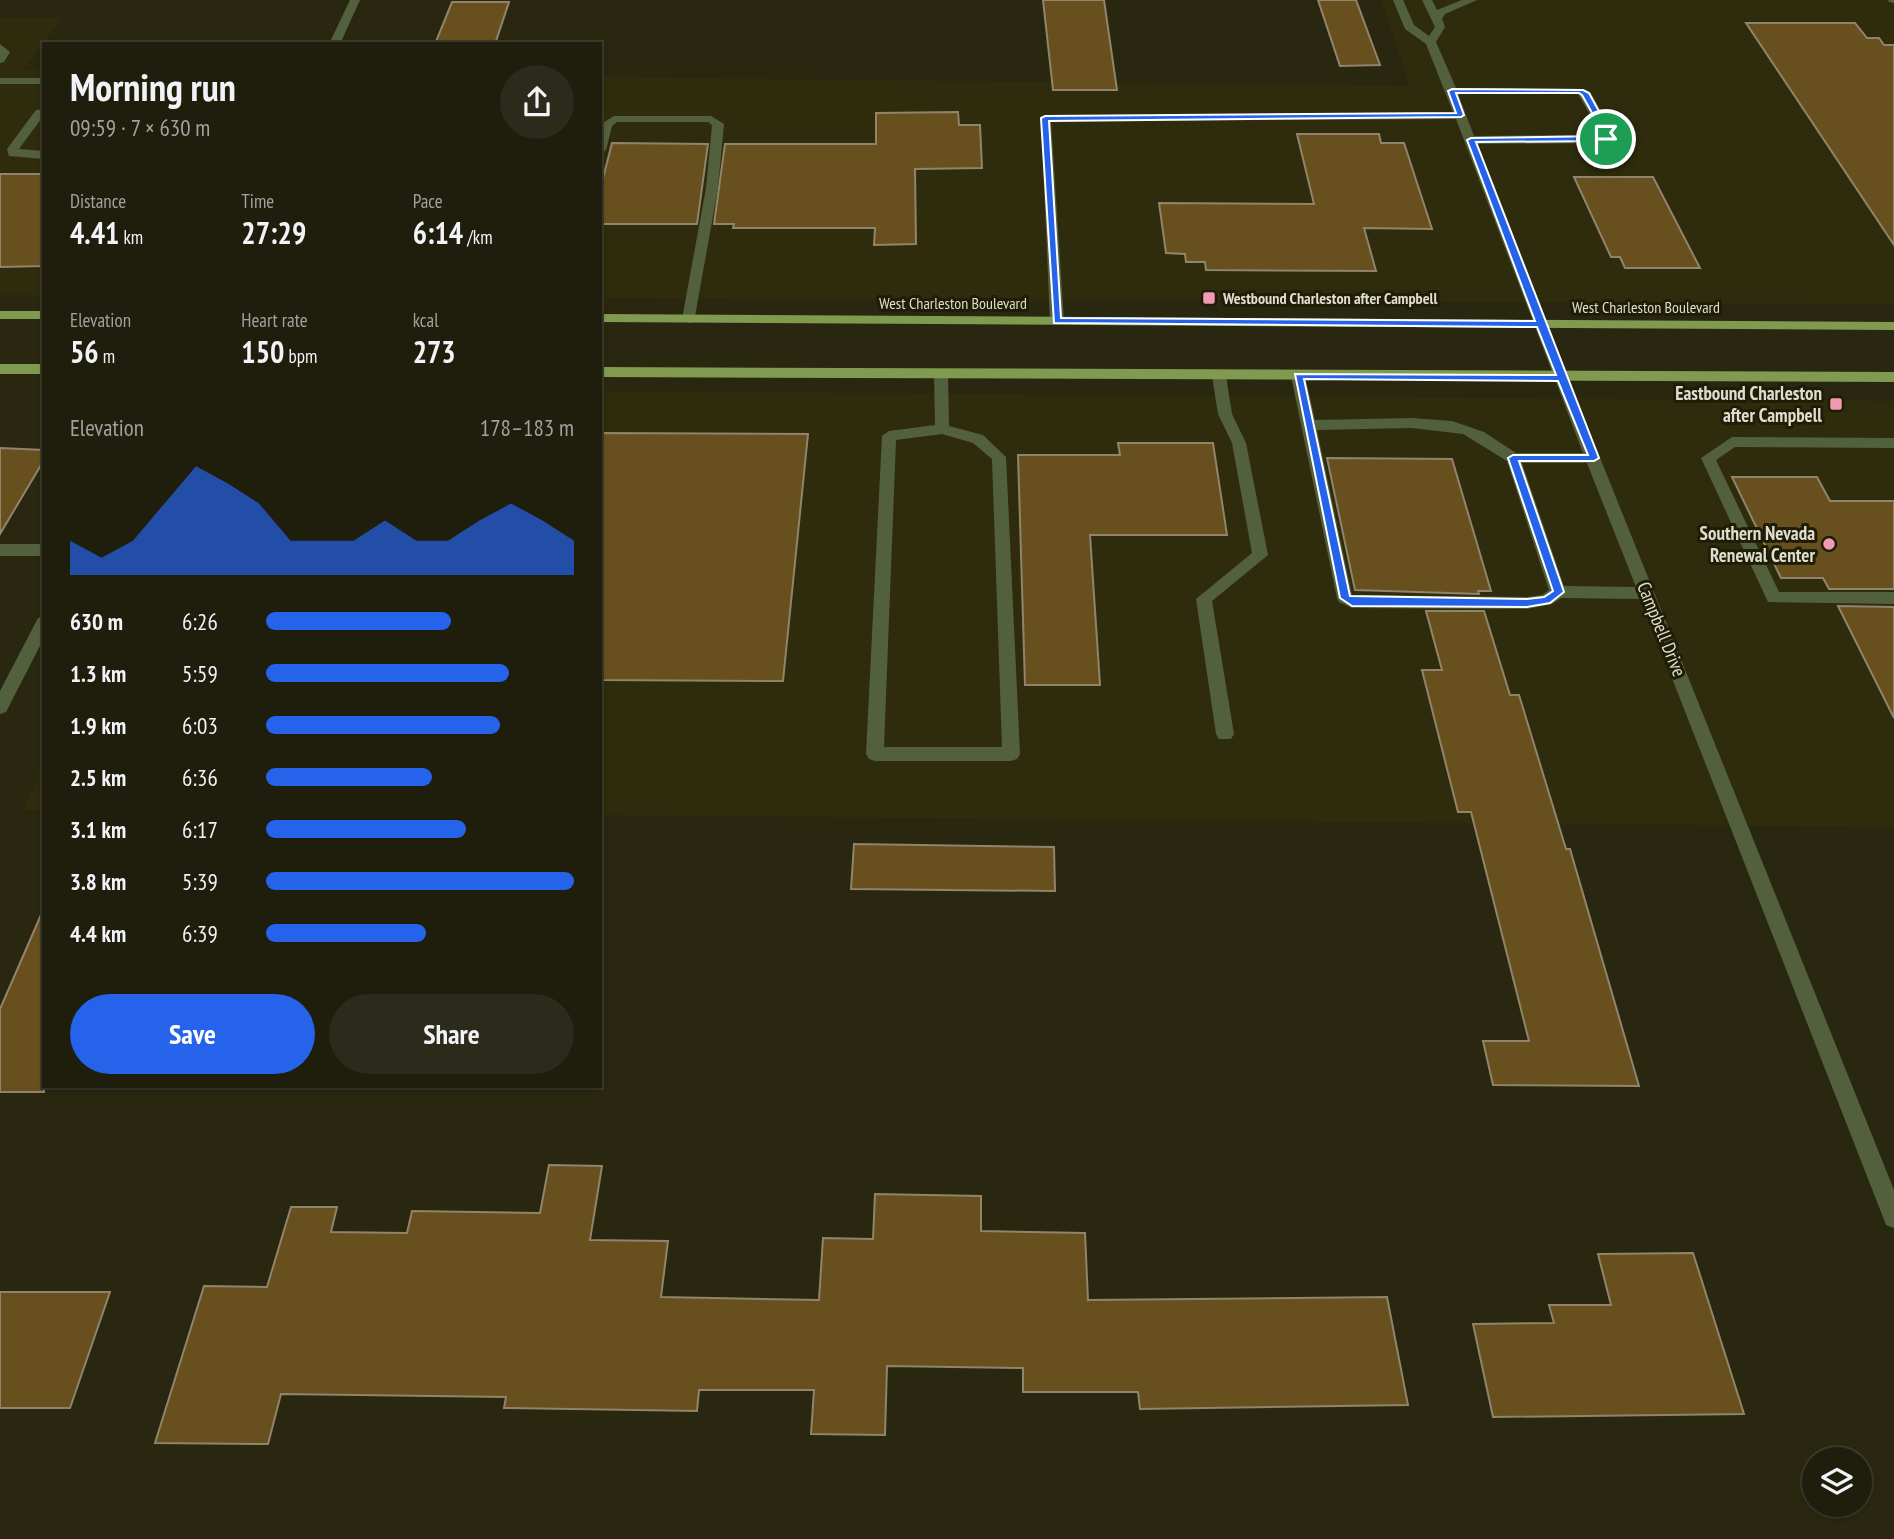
<!DOCTYPE html>
<html lang="en">
<head>
<meta charset="utf-8">
<style>
  :root { --surface:#1f1d0c; --page:#2c2a1a; --text:#f1f3f6; --muted:#a1a29d; --line:#3c3b2d; --accent:#2563eb }
  body { margin:0; font-family:"PT Sans Narrow",sans-serif; background:var(--page); color:var(--text); height:100vh; display:flex; flex-direction:column; font-size:26px; white-space:nowrap }
  * { box-sizing:border-box; margin:0 }
  p { font-size:23px; color:var(--muted) }
  .icon { flex:none; width:38px; height:38px; fill:none; stroke:currentColor; stroke-width:2; stroke-linecap:round; stroke-linejoin:round }
  .map { position:relative; flex:1; overflow:hidden }
  .side { position:absolute; left:42px; top:42px; width:560px; height:1046px; display:flex; flex-direction:column; background:var(--surface); border-radius:0px; box-shadow:0 2px 5px #0004,0 0 0 2px var(--line) }
  .side>* { flex:none }
  .buttons { position:absolute; left:1802px; top:1447px; display:grid; gap:14px }
  .buttons a { display:grid; place-items:center; width:70px; height:70px; border-radius:50%; background:var(--surface); box-shadow:0 2px 5px #0004,0 0 0 2px var(--line); font-size:35px }
  .pin { position:absolute; display:grid; place-items:center; width:60px; height:60px; color:#fff; margin:-30px; border:4px solid #fff; border-radius:50%; box-shadow:0 2px 7px #0007 }
  .round { display:grid; place-items:center; flex:none; width:74px; height:74px; border-radius:37px; background:var(--page) }
  .overview { display:flex; align-items:center; justify-content:space-between; height:119px; padding:0 28px }
  h1 { font-size:38px; font-weight:700; line-height:52px }
  .figures { display:grid; grid-template-columns:repeat(3,1fr); gap:10px; height:119px; padding:7px 28px }
  .figures div { display:grid; align-content:center }
  .figures b { font-size:30px; font-weight:700 }
  .figures small { font-size:19px; font-weight:400 }
  .figures p { font-size:19px }
  .chart { height:196px; padding:14px 28px }
  .chart p { display:flex; justify-content:space-between }
  .chart svg { width:100%; height:126px; margin-top:7px; fill:var(--accent); opacity:.7 }
  .button { display:flex; gap:14px; margin-top:auto; padding:14px 28px }
  .button a { flex:1; height:80px; border-radius:42px; background:var(--accent); color:#fff; font-size:28px; font-weight:700; line-height:80px; text-align:center }
  .button a+a { background:var(--page); color:var(--text) }
  ul { padding:0 28px; list-style:none; font-size:23px }
  li { display:grid; grid-template-columns:112px 84px 1fr; align-items:center; height:52px }
  li i { height:18px; border-radius:9px; background:var(--accent) }
  .map>svg:first-child { display:block }
</style>
</head>
<body>
<div class="map">
<svg width="1894" height="1539" viewBox="0 0 1894 1539">
  <rect width="100%" height="100%" fill="#292710"/>
  <!-- built -->
  <path fill="#2f2c0d" d="M 1381,0 L 1894,0 L 1894,304 L 600,298 L 600,77 L 1410,86 Z
    M 0,18 L 62,18 L 23,70 L 44,71 L 44,295 L 0,295 Z
    M 600,391 L 1894,401 L 1894,827 L 600,815 Z
    M 44,766 L 44,810 L 23,810 Z"/>
  <!-- building -->
  <path fill="#67501d" stroke="#91846c" stroke-width="2" d="M 1043,0 L 1104,0 L 1117,90 L 1053,90 Z
    M 1318,0 L 1356,0 L 1380,65 L 1340,66 Z
    M 452,2 L 509,2 L 495,44 L 435,44 Z
    M 1746,23 L 1855,23 L 1867,38 L 1879,38 L 1884,45 L 1894,45 L 1894,245 Z
    M 958,112 L 959,125 L 980,125 L 982,168 L 915,169 L 916,244 L 874,245 L 875,228 L 733,228 L 734,224 L 714,224 L 725,144 L 876,144 L 876,113 Z
    M 1297,134 L 1379,134 L 1381,143 L 1404,143 L 1432,229 L 1364,228 L 1376,271 L 1206,270 L 1205,262 L 1186,262 L 1185,254 L 1166,253 L 1159,203 L 1314,204 Z
    M 612,143 L 708,144 L 697,224 L 600,224 L 600,190 Z
    M 0,174 L 44,174 L 44,266 L 0,267 Z
    M 1574,177 L 1653,177 L 1700,268 L 1625,268 L 1620,257 L 1611,257 Z
    M 600,433 L 808,434 L 783,681 L 600,680 Z
    M 1118,443 L 1213,443 L 1227,535 L 1090,535 L 1100,685 L 1025,685 L 1018,455 L 1120,455 Z
    M 0,448 L 44,450 L 44,460 L 0,534 Z
    M 1327,458 L 1452,459 L 1491,591 L 1478,591 L 1479,594 L 1355,590 Z
    M 1732,477 L 1817,477 L 1830,501 L 1894,501 L 1894,589 L 1829,589 L 1823,578 L 1781,578 Z
    M 1838,606 L 1894,607 L 1894,718 Z
    M 1426,611 L 1484,611 L 1510,695 L 1519,695 L 1566,849 L 1570,849 L 1639,1086 L 1493,1085 L 1483,1041 L 1529,1041 L 1471,812 L 1458,812 L 1422,670 L 1442,670 Z
    M 854,844 L 1054,847 L 1055,891 L 851,889 Z
    M 44,908 L 44,1092 L 0,1092 L 0,1009 Z
    M 549,1165 L 602,1166 L 590,1240 L 668,1241 L 661,1297 L 819,1300 L 823,1238 L 873,1239 L 875,1194 L 981,1196 L 981,1231 L 1085,1233 L 1088,1300 L 1387,1297 L 1408,1405 L 1140,1409 L 1138,1392 L 1023,1392 L 1023,1368 L 887,1366 L 885,1435 L 811,1434 L 814,1390 L 699,1390 L 697,1411 L 504,1408 L 506,1397 L 281,1394 L 268,1444 L 155,1443 L 204,1286 L 267,1287 L 291,1207 L 337,1207 L 331,1232 L 407,1233 L 412,1211 L 540,1213 Z
    M 1693,1253 L 1744,1414 L 1493,1417 L 1473,1324 L 1554,1323 L 1549,1305 L 1611,1305 L 1598,1254 Z
    M 0,1292 L 110,1292 L 70,1408 L 0,1408 Z"/>
  <g fill="none" stroke-linecap="round" stroke-linejoin="round">
    <!-- minor -->
    <path fill="#53603d" fill-rule="evenodd" d="M 350,0 L 360,0 L 340,44 L 329,44 Z
      M 1393,0 L 1403,0 L 1414,25 L 1429,36 L 1435,27 L 1422,0 L 1432,0 L 1437,10 L 1462,0 L 1477,0 L 1445,14 L 1442,19 L 1445,27 L 1436,42 L 1456,88 L 1584,89 L 1591,93 L 1615,137 L 1606,143 L 1477,144 L 1568,378 L 1894,1190 L 1894,1228 L 1886,1225 L 1883,1217 L 1641,599 L 1561,598 L 1552,604 L 1527,609 L 1352,608 L 1339,602 L 1337,598 L 1291,376 L 1293,373 L 1298,371 L 1305,376 L 1315,420 L 1412,418 L 1452,421 L 1484,432 L 1516,453 L 1583,453 L 1456,119 L 1051,121 L 1064,321 L 1057,325 L 1050,321 L 1041,116 L 1453,112 L 1426,44 L 1405,29 ZM 1458,94 L 1578,94 L 1602,135 L 1474,136 ZM 1412,428 L 1463,434 L 1507,461 L 1549,590 L 1542,595 L 1527,597 L 1352,595 L 1317,430 ZM 1522,463 L 1587,463 L 1636,587 L 1564,586 Z
      M 1888,0 L 1894,0 L 1894,3 L 1889,2 Z
      M 0,44 L 10,52 L 4,62 L 0,63 Z
      M 0,78 L 44,78 L 44,84 L 0,84 Z
      M 44,109 L 44,115 L 19,149 L 44,151 L 44,159 L 9,156 L 7,149 L 36,110 Z
      M 614,116 L 711,116 L 724,124 L 718,188 L 694,322 L 689,323 L 682,319 L 706,188 L 712,125 L 708,122 L 617,122 L 612,126 L 606,150 L 600,154 L 601,124 Z
      M 941,369 L 948,374 L 949,426 L 983,435 L 1006,457 L 1020,754 L 1017,759 L 1011,761 L 875,761 L 869,759 L 866,754 L 882,436 L 889,431 L 935,425 L 934,374 ZM 942,434 L 973,443 L 992,459 L 1002,747 L 884,747 L 896,440 Z
      M 1219,371 L 1226,376 L 1232,414 L 1246,443 L 1268,555 L 1212,601 L 1234,734 L 1231,739 L 1219,739 L 1216,734 L 1196,599 L 1252,553 L 1232,443 L 1218,414 L 1212,376 Z
      M 1732,437 L 1894,438 L 1894,448 L 1735,447 L 1716,460 L 1779,592 L 1894,592 L 1894,604 L 1768,602 L 1701,458 Z
      M 0,544 L 44,544 L 44,556 L 0,556 Z
      M 44,616 L 44,638 L 6,712 L 0,714 L 0,691 L 38,618 Z"/>
    <!-- major -->
    <path fill="#809a4f" fill-rule="evenodd" d="M 0,311 L 44,311 L 44,319 L 0,319 Z
      M 600,314 L 1894,322 L 1894,330 L 600,322 Z
      M 0,364 L 44,364 L 44,374 L 0,374 Z
      M 600,367 L 1894,372 L 1894,382 L 600,377 Z"/>
  </g>
  <!-- route -->
  <path fill="#2563eb" stroke="#fff" stroke-width="2" fill-rule="evenodd" d="M 1452,89 L 1583,90 L 1589,93 L 1613,137 L 1606,141 L 1476,142 L 1599,458 L 1594,461 L 1519,461 L 1564,592 L 1550,603 L 1527,607 L 1352,606 L 1340,598 L 1295,374 L 1556,375 L 1537,327 L 1054,323 L 1041,118 L 1045,116 L 1456,113 L 1448,91 ZM 1456,93 L 1579,93 L 1582,95 L 1605,136 L 1471,138 L 1467,140 L 1535,321 L 1061,318 L 1049,121 L 1461,117 L 1464,115 ZM 1304,379 L 1558,381 L 1588,455 L 1513,455 L 1508,458 L 1553,591 L 1544,597 L 1527,599 L 1350,596 Z"/>
  <!-- markers -->
  <g fill="#f19ab1" stroke="#1f1d06" stroke-width="2.5">
    <rect x="1202" y="291" width="14" height="14" rx="3.5"/>
    <rect x="1829" y="397" width="14" height="14" rx="3.5"/>
    <circle cx="1829" cy="544" r="7"/>
  </g>
  <g text-anchor="middle" stroke-width="6" stroke-linejoin="round" paint-order="stroke">
    <!-- far-poi labels -->
    <g font-size="16" font-weight="bold" fill="#deddcf" stroke="#1f1d06" text-anchor="start">
      <text x="1223" y="304">Westbound Charleston after Campbell</text>
    </g>
    <!-- far-street labels -->
    <g font-size="16" fill="#deddcf" stroke="#1f1d06">
      <text x="953" y="309">West Charleston Boulevard</text>
      <text x="1646" y="313">West Charleston Boulevard</text>
    </g>
    <!-- poi labels -->
    <g font-size="19" font-weight="bold" fill="#deddcf" stroke="#1f1d06" text-anchor="end">
      <text x="1822" y="400">Eastbound Charleston<tspan x="1822" dy="22">after Campbell</tspan></text>
      <text x="1815" y="540">Southern Nevada<tspan x="1815" dy="22">Renewal Center</tspan></text>
    </g>
    <!-- street labels -->
    <g font-size="19" fill="#deddcf" stroke="#1f1d06">
      <text transform="translate(1662 629) rotate(68)" y="7">Campbell Drive</text>
    </g>
  </g>
</svg>
<div class="buttons">
<a><svg class="icon" aria-label="layers" viewBox="0 0 24 24"><path d="M12 4l9 5-9 5-9-5zM3 14l9 5 9-5"/></svg></a>
</div>
<div class="pin" style="left:1606px;top:139px;background:#1e9e55"><svg class="icon" aria-label="arrive" viewBox="0 0 24 24"><path d="M6 21V4h12l-3 4 3 4H6"/></svg></div>
<section class="side">
<div class="overview"><div><h1>Morning run</h1><p>09:59 · 7 × 630 m</p></div><a class="round"><svg class="icon" aria-label="share" viewBox="0 0 24 24"><path d="M12 15V3M7 8l5-5 5 5M5 13v7h14v-7"/></svg></a></div>
<div class="figures">
<div><p>Distance</p><b>4.41<small> km</small></b></div>
<div><p>Time</p><b>27:29</b></div>
<div><p>Pace</p><b>6:14<small> /km</small></b></div>
</div>
<div class="figures">
<div><p>Elevation</p><b>56<small> m</small></b></div>
<div><p>Heart rate</p><b>150<small> bpm</small></b></div>
<div><p>kcal</p><b>273</b></div>
</div>
<div class="chart"><p><span>Elevation</span>178–183 m</p>
<svg viewBox="0 0 160 44" preserveAspectRatio="none"><path d="M0 44V32L10 38L20 32L30 19L40 6L50 12L60 19L70 32L80 32L90 32L100 25L110 32L120 32L130 25L140 19L150 25L160 32V44z"/></svg>
</div>
<ul>
<li><b>630 m</b>6:26<i style="width:60%"></i></li>
<li><b>1.3 km</b>5:59<i style="width:79%"></i></li>
<li><b>1.9 km</b>6:03<i style="width:76%"></i></li>
<li><b>2.5 km</b>6:36<i style="width:54%"></i></li>
<li><b>3.1 km</b>6:17<i style="width:65%"></i></li>
<li><b>3.8 km</b>5:39<i style="width:100%"></i></li>
<li><b>4.4 km</b>6:39<i style="width:52%"></i></li>
</ul>
<div class="button"><a>Save</a><a>Share</a></div>
</section>
</div>
</body>
</html>
